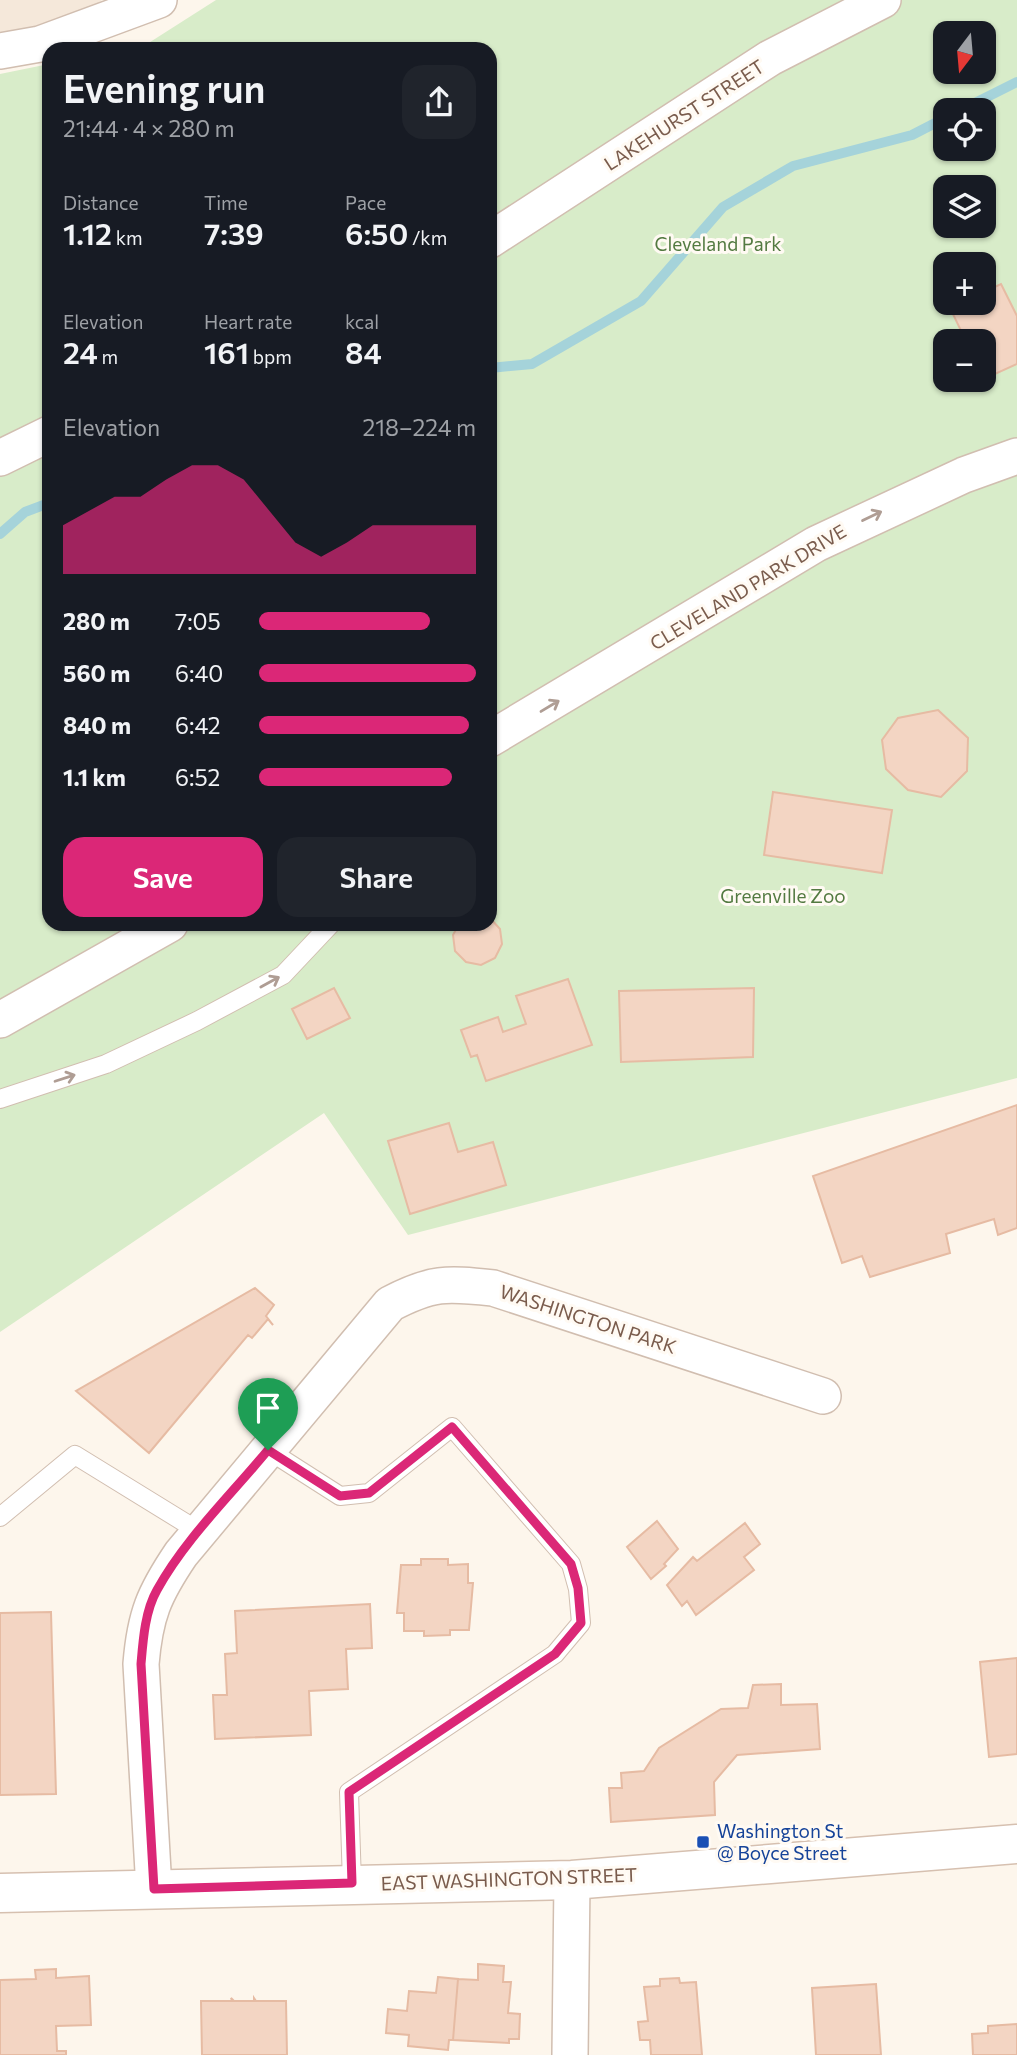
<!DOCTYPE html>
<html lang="en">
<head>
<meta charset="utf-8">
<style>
  :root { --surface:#171b24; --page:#20242c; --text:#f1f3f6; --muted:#9ea1a6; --accent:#db2777 }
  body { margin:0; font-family:Commissioner,sans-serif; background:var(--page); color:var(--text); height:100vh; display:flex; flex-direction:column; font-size:26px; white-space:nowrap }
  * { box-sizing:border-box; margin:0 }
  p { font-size:23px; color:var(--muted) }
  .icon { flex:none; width:38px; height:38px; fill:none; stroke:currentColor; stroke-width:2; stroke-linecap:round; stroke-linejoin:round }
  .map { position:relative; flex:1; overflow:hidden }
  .side { position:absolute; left:42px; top:42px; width:455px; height:889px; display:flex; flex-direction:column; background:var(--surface); border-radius:21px; box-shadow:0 2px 5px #0004 }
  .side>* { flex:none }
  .needle { width:46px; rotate:196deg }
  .tools { position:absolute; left:933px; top:21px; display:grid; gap:14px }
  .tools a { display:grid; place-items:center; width:63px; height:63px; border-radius:14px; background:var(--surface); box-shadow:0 2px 5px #0004; font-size:35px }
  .pin { position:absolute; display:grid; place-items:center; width:60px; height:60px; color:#fff; margin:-72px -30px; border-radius:50% 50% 50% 0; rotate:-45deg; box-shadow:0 0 7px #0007 }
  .pin .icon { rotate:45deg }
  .round { display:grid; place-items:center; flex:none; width:74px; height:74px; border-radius:21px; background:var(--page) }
  .overview { display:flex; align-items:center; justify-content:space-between; height:119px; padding:0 21px }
  h1 { font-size:38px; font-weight:600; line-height:52px }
  .figures { display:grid; grid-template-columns:repeat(3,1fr); gap:10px; height:119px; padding:7px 21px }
  .figures div { display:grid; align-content:center }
  .figures b { font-size:30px; font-weight:600 }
  .figures small { font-size:19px; font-weight:400 }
  .figures p { font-size:19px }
  .chart { height:196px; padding:14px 21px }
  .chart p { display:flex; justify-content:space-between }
  .chart svg { width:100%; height:126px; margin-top:7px; fill:var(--accent); opacity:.7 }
  .action { display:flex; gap:14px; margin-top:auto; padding:14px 21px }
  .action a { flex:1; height:80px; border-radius:21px; background:var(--accent); color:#fff; font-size:28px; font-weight:600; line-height:80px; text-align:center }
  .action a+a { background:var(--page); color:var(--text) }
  ul { padding:0 21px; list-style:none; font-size:23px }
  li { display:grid; grid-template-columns:112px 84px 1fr; align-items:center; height:52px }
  li i { height:18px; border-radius:9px; background:var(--accent) }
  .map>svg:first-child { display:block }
</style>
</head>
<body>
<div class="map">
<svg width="1017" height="2055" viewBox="0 0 1017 2055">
  <rect width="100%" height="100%" fill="#fdf6ec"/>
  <!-- residential -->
  <path fill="#f5e8da" d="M 0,0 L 102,0 L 40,44 L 0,41 Z"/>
  <!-- green -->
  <path fill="#d8ecc9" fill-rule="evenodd" d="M 216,0 L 1017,0 L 1017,1078 L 408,1235 L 324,1113 L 0,1332 L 0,74 L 49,64 L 49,924 L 490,924 L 490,49 L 123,49 L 147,44 ZM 945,33 L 984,33 L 984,72 L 945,72 ZM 945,110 L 984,110 L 984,149 L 945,149 ZM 945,187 L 984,187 L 984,226 L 945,226 ZM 945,264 L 984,264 L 984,303 L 945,303 ZM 945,341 L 984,341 L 984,380 L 945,380 Z"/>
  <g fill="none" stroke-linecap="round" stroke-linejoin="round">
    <!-- stream -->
    <path stroke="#a5d3da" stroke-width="10" d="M 961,110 L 1017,82
      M 490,368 L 532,364 L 641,301 L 723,207 L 793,166 L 912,135 L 945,118
      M 0,534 L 25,512 L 49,503"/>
  </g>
  <!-- building -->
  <path fill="#f3d5c3" stroke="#e6bba3" stroke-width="2" d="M 1001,284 L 1017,316 L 1017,364 L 984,379 L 984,341 L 966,341 L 950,308 L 961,303 L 984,303 L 984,292 Z
    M 938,710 L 968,738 L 967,771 L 941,797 L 908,790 L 886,769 L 882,740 L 898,718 Z
    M 773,792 L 892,810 L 882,873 L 764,855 Z
    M 490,918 L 500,929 L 502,944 L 495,958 L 481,965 L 466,962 L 455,951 L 453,935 L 459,924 L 490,924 Z
    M 568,979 L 592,1045 L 486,1081 L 477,1055 L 471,1057 L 461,1030 L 498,1017 L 503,1032 L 526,1024 L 516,996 Z
    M 334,988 L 350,1018 L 307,1039 L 292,1009 Z
    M 754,988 L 753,1057 L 621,1062 L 619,991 Z
    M 1017,1105 L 1017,1228 L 998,1235 L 994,1219 L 946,1234 L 950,1253 L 870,1277 L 862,1256 L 842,1263 L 813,1176 Z
    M 449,1123 L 458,1152 L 493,1142 L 506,1185 L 410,1214 L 388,1141 Z
    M 255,1288 L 274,1305 L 266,1316 L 273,1325 L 268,1319 L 252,1338 L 248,1335 L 149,1453 L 76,1391 Z
    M 657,1521 L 678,1549 L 664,1564 L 666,1566 L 651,1579 L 627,1547 Z
    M 745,1523 L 760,1544 L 744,1557 L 754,1570 L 696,1615 L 687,1601 L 682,1606 L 667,1585 L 693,1557 L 697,1561 Z
    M 421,1559 L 448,1559 L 448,1565 L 468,1564 L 468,1583 L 473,1583 L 469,1630 L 450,1630 L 450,1635 L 424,1636 L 424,1631 L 404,1631 L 404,1613 L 397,1613 L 401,1565 L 421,1565 Z
    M 370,1604 L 372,1648 L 346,1649 L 348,1689 L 309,1691 L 311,1735 L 215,1739 L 213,1695 L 227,1695 L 225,1654 L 237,1653 L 235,1611 Z
    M 51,1612 L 56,1794 L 0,1795 L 0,1613 Z
    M 1017,1658 L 1017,1754 L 989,1757 L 980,1662 Z
    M 781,1684 L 781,1705 L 817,1704 L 820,1749 L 737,1755 L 714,1782 L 715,1815 L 611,1822 L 609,1788 L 622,1788 L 621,1773 L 644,1771 L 659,1748 L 721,1709 L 748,1708 L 753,1685 Z
    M 478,1964 L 504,1966 L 503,1982 L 511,1982 L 508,2013 L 520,2014 L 519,2039 L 509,2039 L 509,2043 L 453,2040 L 458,1979 L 478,1980 Z
    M 56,1969 L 56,1978 L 89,1976 L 91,2025 L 56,2026 L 57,2051 L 66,2051 L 66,2055 L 0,2055 L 0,1980 L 36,1979 L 35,1970 Z
    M 438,1977 L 458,1979 L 453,2040 L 449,2040 L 448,2050 L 408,2046 L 409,2035 L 386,2033 L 388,2009 L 407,2011 L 409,1991 L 436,1993 Z
    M 679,1978 L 680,1983 L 696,1982 L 702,2055 L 651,2055 L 650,2040 L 640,2040 L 638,2022 L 648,2021 L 644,1987 L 660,1986 L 660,1979 Z
    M 876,1984 L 881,2055 L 816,2055 L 812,1988 Z
    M 231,1998 L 234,2001 L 254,2001 L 254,1998 L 256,2001 L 286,2001 L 287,2055 L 202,2055 L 201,2001 L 232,2001 Z
    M 1017,2024 L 1017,2055 L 973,2055 L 972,2034 L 988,2033 L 988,2026 Z"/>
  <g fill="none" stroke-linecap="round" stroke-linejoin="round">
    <!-- lane casing -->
    <g stroke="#d1beb0" stroke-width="20">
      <path id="lane" d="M 0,1099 L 106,1064 L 197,1021 L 283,975 L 331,924
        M 268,1450 L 340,1496 L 369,1493 L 452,1427 L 571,1564 L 578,1589 L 581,1623 L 555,1654 L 349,1792 L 352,1883
        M 0,1517 L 75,1455 L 200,1532"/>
    </g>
    <!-- street casing -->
    <g stroke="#d1beb0" stroke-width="38">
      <path id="street" d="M 0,51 L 40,44 L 159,0
        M 490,240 L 770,58 L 883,0
        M 0,458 L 49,434
        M 490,739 L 816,544 L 964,475 L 1017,456
        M 0,1020 L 170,924
        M 154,1889 L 141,1664 C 145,1615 154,1594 181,1554 L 390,1304 C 432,1282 446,1283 493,1288 L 823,1396
        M 570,2055 L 572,1880"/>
    </g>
    <!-- secondary casing -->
    <g stroke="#d6c0b0" stroke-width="41">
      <path id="secondary" d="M 0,1893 L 572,1880 L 1017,1844"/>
    </g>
    <!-- lane -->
    <use href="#lane" stroke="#fff" stroke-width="18"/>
    <!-- street -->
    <use href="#street" stroke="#fff" stroke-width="35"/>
    <!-- secondary -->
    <use href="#secondary" stroke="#fff" stroke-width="38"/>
  </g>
  <!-- one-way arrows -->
  <defs><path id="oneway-shaft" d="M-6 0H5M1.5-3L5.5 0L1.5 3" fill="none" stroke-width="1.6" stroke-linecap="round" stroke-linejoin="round" transform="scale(1.75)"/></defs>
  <g stroke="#af9d94">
    <use href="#oneway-shaft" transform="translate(872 516) rotate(-26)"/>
    <use href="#oneway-shaft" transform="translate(550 706) rotate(-31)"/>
    <use href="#oneway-shaft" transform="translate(270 982) rotate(-29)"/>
    <use href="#oneway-shaft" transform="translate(65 1078) rotate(-18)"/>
  </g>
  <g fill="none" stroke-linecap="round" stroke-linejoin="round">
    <!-- route casing -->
    <g stroke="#fff" stroke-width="14">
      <path id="route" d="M 452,1427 L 571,1564 L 578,1588 L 581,1623 L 555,1654 L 349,1792 L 352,1883 L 154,1889 L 141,1664 C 143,1640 145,1611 157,1590 C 185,1539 231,1495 268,1450 L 340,1496 L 369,1493 Z"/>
    </g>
    <!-- route -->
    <use href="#route" stroke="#db2777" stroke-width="9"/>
  </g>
  <!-- markers -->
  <rect fill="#1a4fb4" stroke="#fffaf3" stroke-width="2.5" x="696" y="1835" width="14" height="14" rx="3.5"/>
  <g text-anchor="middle" stroke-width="6" stroke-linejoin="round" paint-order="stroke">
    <!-- street labels -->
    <g font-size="19" fill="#7a5c4d" stroke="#fffaf3">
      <text transform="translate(684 115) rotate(-33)" y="7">LAKEHURST STREET</text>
      <text transform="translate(748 587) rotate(-31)" y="7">CLEVELAND PARK DRIVE</text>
      <text transform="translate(588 1319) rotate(18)" y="7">WASHINGTON PARK</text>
      <text transform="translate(509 1879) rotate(-2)" y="7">EAST WASHINGTON STREET</text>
    </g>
    <!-- park labels -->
    <g font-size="19" fill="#537a41" stroke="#fffaf3">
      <text x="718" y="251">Cleveland Park</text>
      <text x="783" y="903">Greenville Zoo</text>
    </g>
    <!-- transit labels -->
    <g font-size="19" fill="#164399" stroke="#fffaf3" text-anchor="start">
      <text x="717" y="1838">Washington St<tspan x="717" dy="22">@ Boyce Street</tspan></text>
    </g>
  </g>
</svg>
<div class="tools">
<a><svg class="needle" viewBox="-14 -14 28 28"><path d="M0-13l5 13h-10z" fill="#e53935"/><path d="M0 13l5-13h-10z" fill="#9ea1a6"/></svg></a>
<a><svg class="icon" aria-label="locate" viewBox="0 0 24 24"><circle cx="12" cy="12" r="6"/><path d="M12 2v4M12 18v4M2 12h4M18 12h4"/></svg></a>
<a><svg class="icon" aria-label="layers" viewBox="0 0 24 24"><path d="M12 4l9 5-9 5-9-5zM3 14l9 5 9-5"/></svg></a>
<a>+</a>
<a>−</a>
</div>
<div class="pin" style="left:268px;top:1450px;background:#1e9e55"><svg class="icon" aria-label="arrive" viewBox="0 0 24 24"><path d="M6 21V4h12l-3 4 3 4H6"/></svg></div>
<section class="side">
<div class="overview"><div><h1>Evening run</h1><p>21:44 · 4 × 280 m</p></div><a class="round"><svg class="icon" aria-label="share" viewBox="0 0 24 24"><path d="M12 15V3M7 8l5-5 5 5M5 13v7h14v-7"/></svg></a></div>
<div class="figures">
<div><p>Distance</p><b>1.12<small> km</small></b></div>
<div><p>Time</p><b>7:39</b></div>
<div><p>Pace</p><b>6:50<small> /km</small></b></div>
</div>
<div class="figures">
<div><p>Elevation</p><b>24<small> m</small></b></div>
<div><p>Heart rate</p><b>161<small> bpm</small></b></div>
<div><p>kcal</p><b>84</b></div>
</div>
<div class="chart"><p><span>Elevation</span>218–224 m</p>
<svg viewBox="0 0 160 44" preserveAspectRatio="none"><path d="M0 44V27L10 22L20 17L30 17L40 11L50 6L60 6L70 11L80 22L90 33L100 38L110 33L120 27L130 27L140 27L150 27L160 27V44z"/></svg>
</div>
<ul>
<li><b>280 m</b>7:05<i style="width:79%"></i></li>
<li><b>560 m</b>6:40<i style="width:100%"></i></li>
<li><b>840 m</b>6:42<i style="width:97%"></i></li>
<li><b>1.1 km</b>6:52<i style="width:89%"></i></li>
</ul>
<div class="action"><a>Save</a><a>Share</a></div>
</section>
</div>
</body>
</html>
